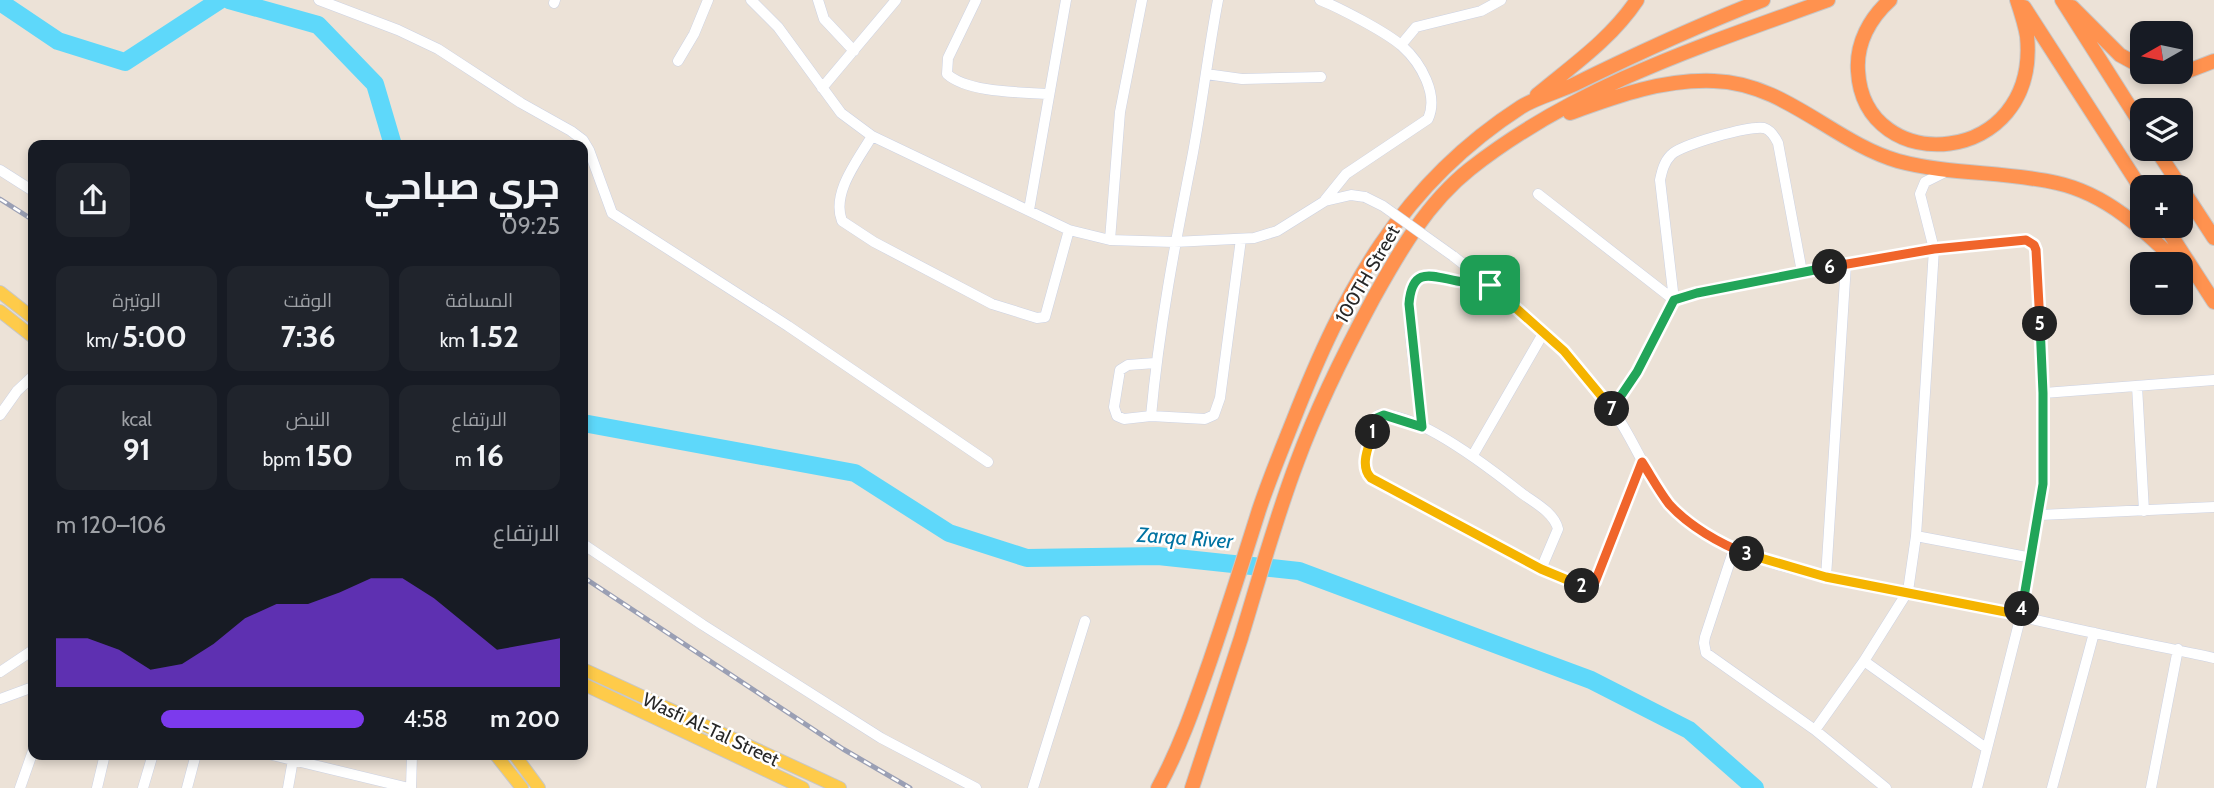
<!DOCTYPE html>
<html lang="ar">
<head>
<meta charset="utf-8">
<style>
  :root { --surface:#171b24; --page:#20242c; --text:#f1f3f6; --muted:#9ea1a6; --accent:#7c3aed }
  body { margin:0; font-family:Cabin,Cairo,sans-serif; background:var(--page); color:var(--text); direction:rtl; height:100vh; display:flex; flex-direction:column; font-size:26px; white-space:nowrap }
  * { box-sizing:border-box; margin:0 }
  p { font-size:23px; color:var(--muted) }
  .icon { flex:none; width:38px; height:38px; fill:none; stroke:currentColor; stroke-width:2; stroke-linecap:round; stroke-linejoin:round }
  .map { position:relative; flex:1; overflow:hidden; direction:ltr }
  .drawer { position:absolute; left:28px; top:140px; width:560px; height:620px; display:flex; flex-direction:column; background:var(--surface); border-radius:14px; box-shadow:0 4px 10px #0003; direction:rtl }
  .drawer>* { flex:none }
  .needle { width:46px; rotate:261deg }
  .fabs { position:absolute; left:2130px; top:21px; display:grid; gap:14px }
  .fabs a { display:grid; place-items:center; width:63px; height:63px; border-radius:14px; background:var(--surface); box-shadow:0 4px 10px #0003; font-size:35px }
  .pin { position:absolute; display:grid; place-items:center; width:60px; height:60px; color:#fff; margin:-30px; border-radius:14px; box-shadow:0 4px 10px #0006 }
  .km { position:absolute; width:35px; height:35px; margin:-18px; border-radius:50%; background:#222; color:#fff; font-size:19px; line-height:35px; text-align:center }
  .round { display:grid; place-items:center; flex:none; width:74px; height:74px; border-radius:14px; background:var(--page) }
  .head { display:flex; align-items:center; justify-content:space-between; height:119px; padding:0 28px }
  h1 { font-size:38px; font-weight:700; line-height:52px }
  .figures { display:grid; grid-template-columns:repeat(3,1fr); gap:10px; height:119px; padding:7px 28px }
  .figures div { display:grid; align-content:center; border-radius:14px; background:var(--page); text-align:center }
  .figures b { font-size:30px; font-weight:700 }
  .figures small { font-size:19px; font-weight:400 }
  .figures p { font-size:19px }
  .chart { height:196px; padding:14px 28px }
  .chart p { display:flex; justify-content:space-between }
  .chart svg { width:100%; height:126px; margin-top:7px; fill:var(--accent); opacity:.7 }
  ul { padding:0 28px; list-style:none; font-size:23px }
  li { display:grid; grid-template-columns:112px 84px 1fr; align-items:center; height:52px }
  li i { height:18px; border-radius:9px; background:var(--accent) }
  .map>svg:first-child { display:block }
</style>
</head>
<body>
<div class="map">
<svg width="2214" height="788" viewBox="0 0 2214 788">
  <rect width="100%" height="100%" fill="#ece2d7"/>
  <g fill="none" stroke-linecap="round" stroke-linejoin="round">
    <!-- river -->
    <path stroke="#5ed8fa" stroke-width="18" d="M 229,0 L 318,25 L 375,84 L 393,145
      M 0,2 L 58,41 L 125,62 L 220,0
      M 583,423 L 855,473 L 949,533 L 1027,558 L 1158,556 L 1299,571 L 1591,680 L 1689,730 L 1755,788"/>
    <!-- minor casing -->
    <g stroke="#ccd2e3" stroke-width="11">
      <path id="minor" d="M 319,0 L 398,30 L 438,49 L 521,103 L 571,131 L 583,140 L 589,150 L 612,213 L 788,326 L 988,462
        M 751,0 L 778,27 L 841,113 L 872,136 L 1069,230 L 1110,240 L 1174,242 L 1254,238 L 1277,231 L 1325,201 L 1351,195 L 1365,197
        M 818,0 L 824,19 L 854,51
        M 976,0 L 948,58 L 947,74 C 968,93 1021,92 1049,94
        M 1320,0 C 1340,8 1386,32 1402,46 C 1421,63 1439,95 1428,119 L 1346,174 L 1325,200
        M 554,3 L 555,0
        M 1401,45 L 1416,27 L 1481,11 L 1501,0
        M 678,61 L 694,34 L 708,0
        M 1206,74 L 1242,79 L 1321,77
        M 822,88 L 896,0
        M 872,136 C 858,160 831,193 842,221 L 874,242 L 992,304 L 1037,318 L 1045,317 L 1069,230
        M 0,170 L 33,191
        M 1538,194 L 1674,300
        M 1029,210 L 1066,0
        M 1110,240 L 1120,112 L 1142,0
        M 1453,256 C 1511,301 1569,349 1612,409 C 1637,443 1649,487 1681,515 C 1751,574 1849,579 1935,597 C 1988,608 2041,622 2095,633 C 2134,642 2174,649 2214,658
        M 1674,300 L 1660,180 C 1662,171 1664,162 1671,155 C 1680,145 1750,125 1764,128 C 1771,130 1775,137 1778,143 L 1802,272
        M 1155,363 L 1128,365 L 1120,370 L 1114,407 L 1117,416 L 1124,419 L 1151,416 L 1205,419 L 1214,415 L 1220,398 L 1241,239
        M 2137,386 L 2144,511
        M 2044,393 L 2214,380
        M 1613,410 L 1637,372 L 1674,300 L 1709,290 L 1934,249 L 2024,240 L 2032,243 L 2037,255 L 2044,393 L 2043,484 L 2021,615 L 1977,788
        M 0,415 L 17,391 L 33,376
        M 1379,415 C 1416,411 1491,469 1520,492 C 1533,502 1554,512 1558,529 L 1541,569 L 1367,475 C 1363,462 1372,427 1379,415 Z
        M 1151,416 C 1159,328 1175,244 1192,158 C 1202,106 1208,52 1218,0
        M 1422,427 C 1419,400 1404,311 1411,291 C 1414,284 1419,279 1426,275 L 1490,285
        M 1473,455 L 1544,332
        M 2040,515 L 2214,507
        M 1916,536 L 2032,558
        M 583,544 L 703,625 L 881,738 L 976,788
        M 1734,549 L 1705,637 L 1704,643 L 1706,653 L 1815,730 L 1886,788
        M 1541,569 L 1584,587 L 1595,582 L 1642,462
        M 1826,577 L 1846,264
        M 1864,661 L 1986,748
        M 0,672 L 33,650
        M 0,699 L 33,687
        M 1815,730 L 1864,661 L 1908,591 L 1916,536 L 1934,249 L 1920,194 L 1925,182 L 1947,171
        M 268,754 L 409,788
        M 20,788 L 33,751
        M 97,788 L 105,754
        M 143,788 L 153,754
        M 187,788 L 196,754
        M 288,788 L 294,754
        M 411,788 L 412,754
        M 1033,788 L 1085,621
        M 2052,788 L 2094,633
        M 2151,788 L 2178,649"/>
    </g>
    <!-- major casing -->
    <g stroke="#c7c7c7" stroke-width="14">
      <path id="major" d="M 0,292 L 33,318
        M 0,311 L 33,337
        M 583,669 L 840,788
        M 583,684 L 803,788
        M 495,754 L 522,788
        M 514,754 L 539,788"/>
    </g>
    <!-- highway casing -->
    <g stroke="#c7c7c7" stroke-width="16">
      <path id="highway" d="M 1890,0 C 1870,18 1856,43 1858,71 C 1864,179 2040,168 2027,36 C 2025,24 2021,12 2017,0
        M 2062,0 L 2142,126
        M 2024,7 L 2142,190
        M 2072,7 L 2120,55 L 2142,67
        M 2158,72 L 2188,71 L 2214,61
        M 1537,95 C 1573,65 1611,39 1637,0
        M 1570,113 C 1617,96 1663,79 1714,81 C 1785,83 1833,142 1898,161 C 1950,175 2005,171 2057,183 C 2107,194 2144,230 2179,264
        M 2156,149 L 2214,238
        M 2165,226 L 2214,302
        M 1158,788 C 1180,748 1195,704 1210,661 C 1227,611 1243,561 1259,510 C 1269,480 1281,451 1293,421 C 1344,291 1400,185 1521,107 C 1537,97 1558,92 1575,84 C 1636,54 1699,25 1763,0
        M 1192,788 C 1208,738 1225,688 1241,638 C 1259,579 1275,520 1297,462 C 1318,405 1345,351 1373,299 C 1399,252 1427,203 1470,169 C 1575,86 1704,45 1828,0"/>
    </g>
    <!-- minor -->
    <use href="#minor" stroke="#fff" stroke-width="10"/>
    <!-- major -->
    <use href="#major" stroke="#fecb4a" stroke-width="12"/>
    <!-- highway -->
    <use href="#highway" stroke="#ff924f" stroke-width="14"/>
    <!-- rail casing -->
    <g stroke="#9a9fb4" stroke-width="5">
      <path id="rail" d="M 0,199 L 33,220
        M 583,577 L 843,749 L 910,788"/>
    </g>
    <!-- rail -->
    <use href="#rail" stroke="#fff" stroke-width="2.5" stroke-dasharray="8" stroke-linecap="butt"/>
    <!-- minor-bridge casing -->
    <g stroke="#ccd2e3" stroke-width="11" stroke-linecap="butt">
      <path id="minor-bridge" d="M 1365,197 L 1383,206 L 1453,256"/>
    </g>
    <!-- minor-bridge -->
    <use href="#minor-bridge" stroke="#fff" stroke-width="10"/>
  </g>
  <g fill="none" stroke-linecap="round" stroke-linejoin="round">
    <!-- split-1 casing -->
    <g stroke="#fff" stroke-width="14">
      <path id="split-1" d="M 1373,432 L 1377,418 L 1384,415 L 1422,427 L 1409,304 C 1412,266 1431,276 1457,281 C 1468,283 1479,284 1490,285"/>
    </g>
    <!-- split-2 casing -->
    <g stroke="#fff" stroke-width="14">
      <path id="split-2" d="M 1373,432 C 1369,446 1359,466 1371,478 L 1541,569 L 1582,586"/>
    </g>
    <!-- split-3 casing -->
    <g stroke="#fff" stroke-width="14">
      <path id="split-3" d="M 1582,586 L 1590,586 L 1595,582 L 1642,462 C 1651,476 1659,491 1669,504 C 1689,526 1720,544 1747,554"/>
    </g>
    <!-- split-4 casing -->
    <g stroke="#fff" stroke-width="14">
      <path id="split-4" d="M 1747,554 L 1826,577 L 2021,615 L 2022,609"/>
    </g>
    <!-- split-5 casing -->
    <g stroke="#fff" stroke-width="14">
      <path id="split-5" d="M 2022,609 L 2043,484 L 2043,393 L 2040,324"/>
    </g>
    <!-- split-6 casing -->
    <g stroke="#fff" stroke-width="14">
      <path id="split-6" d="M 1830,267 L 1934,249 L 2026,240 L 2034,245 L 2036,250 L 2040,324"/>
    </g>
    <!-- split-7 casing -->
    <g stroke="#fff" stroke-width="14">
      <path id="split-7" d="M 1612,409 L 1637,372 L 1674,300 L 1697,293 L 1830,267"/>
    </g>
    <!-- split-8 casing -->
    <g stroke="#fff" stroke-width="14">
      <path id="split-8" d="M 1490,285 L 1564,351 L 1612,409"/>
    </g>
    <!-- split-1 -->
    <use href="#split-1" stroke="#22a559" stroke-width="9"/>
    <!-- split-2 -->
    <use href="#split-2" stroke="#f5b400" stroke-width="9"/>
    <!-- split-3 -->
    <use href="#split-3" stroke="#f0652b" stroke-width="9"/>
    <!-- split-4 -->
    <use href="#split-4" stroke="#f5b400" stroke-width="9"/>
    <!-- split-5 -->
    <use href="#split-5" stroke="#22a559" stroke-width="9"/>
    <!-- split-6 -->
    <use href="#split-6" stroke="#f0652b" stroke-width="9"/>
    <!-- split-7 -->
    <use href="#split-7" stroke="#22a559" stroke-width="9"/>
    <!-- split-8 -->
    <use href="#split-8" stroke="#f5b400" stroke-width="9"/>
  </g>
  <g text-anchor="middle" stroke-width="5" stroke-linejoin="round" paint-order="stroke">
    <!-- street labels -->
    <g font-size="19" fill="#272727" stroke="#fff">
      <text transform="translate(1367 274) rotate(-60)" y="7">100TH Street</text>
      <text transform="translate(711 729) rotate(25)" y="7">Wasfi Al-Tal Street</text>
    </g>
    <!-- water labels -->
    <g font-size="21" font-style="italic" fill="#0073a2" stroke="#fff">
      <text transform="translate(1185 538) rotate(4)" y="7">Zarqa River</text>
    </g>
  </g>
</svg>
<div class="fabs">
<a><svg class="needle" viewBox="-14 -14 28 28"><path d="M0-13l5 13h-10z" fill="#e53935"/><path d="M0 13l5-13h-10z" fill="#9ea1a6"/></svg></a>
<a><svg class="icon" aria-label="layers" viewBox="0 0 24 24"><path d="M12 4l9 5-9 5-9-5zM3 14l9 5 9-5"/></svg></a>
<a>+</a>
<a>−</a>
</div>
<div class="pin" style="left:1490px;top:285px;background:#1e9e55"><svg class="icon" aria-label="arrive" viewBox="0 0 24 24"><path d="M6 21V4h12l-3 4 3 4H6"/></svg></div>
<b class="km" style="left:1373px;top:432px">1</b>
<b class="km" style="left:1582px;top:586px">2</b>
<b class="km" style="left:1747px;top:554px">3</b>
<b class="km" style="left:2022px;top:609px">4</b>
<b class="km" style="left:2040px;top:324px">5</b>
<b class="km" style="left:1830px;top:267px">6</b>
<b class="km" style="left:1612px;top:409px">7</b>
<section class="drawer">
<div class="head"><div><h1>جري صباحي</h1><p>09:25</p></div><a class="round"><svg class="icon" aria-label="share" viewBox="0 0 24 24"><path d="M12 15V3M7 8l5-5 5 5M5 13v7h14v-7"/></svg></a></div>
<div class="figures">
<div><p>المسافة</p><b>1.52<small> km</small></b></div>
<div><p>الوقت</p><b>7:36</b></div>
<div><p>الوتيرة</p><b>5:00<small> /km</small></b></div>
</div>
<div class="figures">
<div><p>الارتفاع</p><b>16<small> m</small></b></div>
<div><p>النبض</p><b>150<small> bpm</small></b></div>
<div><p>kcal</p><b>91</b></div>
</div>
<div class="chart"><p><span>الارتفاع</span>106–120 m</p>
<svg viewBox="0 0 160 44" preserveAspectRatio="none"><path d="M0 44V27L10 27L20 31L30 38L40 36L50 29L60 20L70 15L80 15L90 11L100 6L110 6L120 13L130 22L140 31L150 29L160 27V44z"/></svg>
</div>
<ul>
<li><b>200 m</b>4:58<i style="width:66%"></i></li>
</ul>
</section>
</div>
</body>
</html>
